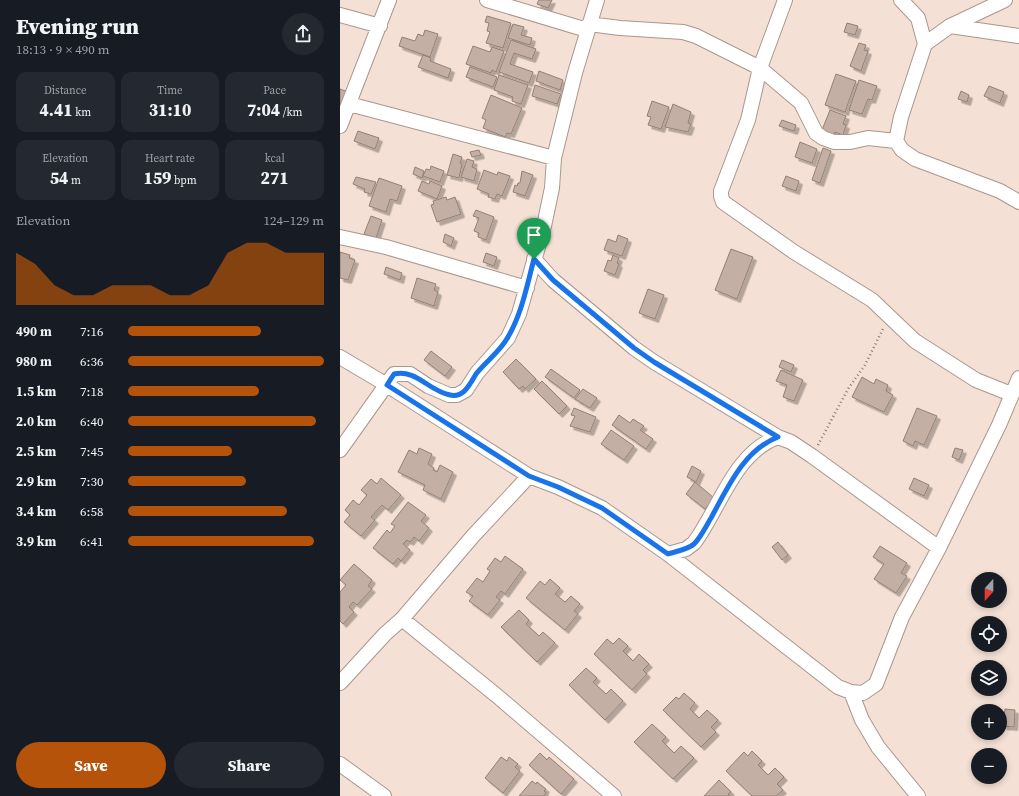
<!DOCTYPE html>
<html lang="en">
<head>
<meta charset="utf-8">
<style>
  :root { --surface:#171b24; --page:#242831; --text:#f1f3f6; --muted:#9ea1a6; --accent:#b45309 }
  body { margin:0; font-family:"Source Serif 4",serif; background:var(--page); color:var(--text); height:100vh; display:flex; flex-direction:column; font-size:15px; white-space:nowrap }
  * { box-sizing:border-box; margin:0 }
  p { font-size:13px; color:var(--muted) }
  .icon { flex:none; width:22px; height:22px; fill:none; stroke:currentColor; stroke-width:2; stroke-linecap:round; stroke-linejoin:round }
  .map { position:relative; flex:1; overflow:hidden }
  .sheet { display:flex; flex-direction:column; background:var(--surface); width:340px }
  .sheet>* { flex:none }
  .needle { width:26px; rotate:201deg }
  .buttons { position:absolute; left:631px; top:572px; display:grid; gap:8px }
  .buttons a { display:grid; place-items:center; width:36px; height:36px; border-radius:50%; background:var(--surface); box-shadow:0 2px 6px #0003; font-size:20px }
  .pin { position:absolute; display:grid; place-items:center; width:34px; height:34px; color:#fff; margin:-41px -17px; border-radius:50% 50% 50% 0; rotate:-45deg; box-shadow:0 0 4px #0007 }
  .pin .icon { rotate:45deg }
  .round { display:grid; place-items:center; flex:none; width:42px; height:42px; border-radius:21px; background:var(--page) }
  .summary { display:flex; align-items:center; justify-content:space-between; height:68px; padding:0 16px }
  h1 { font-size:22px; font-weight:800; line-height:30px }
  .figures { display:grid; grid-template-columns:repeat(3,1fr); gap:6px; height:68px; padding:4px 16px }
  .figures div { display:grid; align-content:center; border-radius:10px; background:var(--page); text-align:center }
  .figures b { font-size:17px; font-weight:800 }
  .figures small { font-size:11px; font-weight:400 }
  .figures p { font-size:11px }
  .chart { height:112px; padding:8px 16px }
  .chart p { display:flex; justify-content:space-between }
  .chart svg { width:100%; height:72px; margin-top:4px; fill:var(--accent); opacity:.7 }
  .action { display:flex; gap:8px; margin-top:auto; padding:8px 16px }
  .action a { flex:1; height:46px; border-radius:24px; background:var(--accent); color:#fff; font-size:16px; font-weight:800; line-height:46px; text-align:center }
  .action a+a { background:var(--page); color:var(--text) }
  ul { padding:0 16px; list-style:none; font-size:13px }
  li { display:grid; grid-template-columns:64px 48px 1fr; align-items:center; height:30px }
  li i { height:10px; border-radius:5px; background:var(--accent) }
  main { display:flex; flex:1; min-height:0 }
  .map>svg:first-child { display:block }
</style>
</head>
<body>
<main>
<section class="sheet">
<div class="summary"><div><h1>Evening run</h1><p>18:13 · 9 × 490 m</p></div><a class="round"><svg class="icon" aria-label="share" viewBox="0 0 24 24"><path d="M12 15V3M7 8l5-5 5 5M5 13v7h14v-7"/></svg></a></div>
<div class="figures">
<div><p>Distance</p><b>4.41<small> km</small></b></div>
<div><p>Time</p><b>31:10</b></div>
<div><p>Pace</p><b>7:04<small> /km</small></b></div>
</div>
<div class="figures">
<div><p>Elevation</p><b>54<small> m</small></b></div>
<div><p>Heart rate</p><b>159<small> bpm</small></b></div>
<div><p>kcal</p><b>271</b></div>
</div>
<div class="chart"><p><span>Elevation</span>124–129 m</p>
<svg viewBox="0 0 160 44" preserveAspectRatio="none"><path d="M0 44V12L10 19L20 32L30 38L40 38L50 32L60 32L70 32L80 38L90 38L100 32L110 12L120 6L130 6L140 12L150 12L160 12V44z"/></svg>
</div>
<ul>
<li><b>490 m</b>7:16<i style="width:68%"></i></li>
<li><b>980 m</b>6:36<i style="width:100%"></i></li>
<li><b>1.5 km</b>7:18<i style="width:67%"></i></li>
<li><b>2.0 km</b>6:40<i style="width:96%"></i></li>
<li><b>2.5 km</b>7:45<i style="width:53%"></i></li>
<li><b>2.9 km</b>7:30<i style="width:60%"></i></li>
<li><b>3.4 km</b>6:58<i style="width:81%"></i></li>
<li><b>3.9 km</b>6:41<i style="width:95%"></i></li>
</ul>
<div class="action"><a>Save</a><a>Share</a></div>
</section>
<div class="map">
<svg width="679" height="796" viewBox="0 0 679 796">
  <defs>
    <filter id="shadow"><feDropShadow dx="3.5" dy="3.5" stdDeviation="0" flood-color="#0004"/></filter>
  </defs>
  <rect width="100%" height="100%" fill="#f4e0d4"/>
  <!-- building -->
  <path fill="#c4afa5" stroke="#938076" filter="url(#shadow)" d="M 199,0 L 212,0 L 208,8 L 197,4 Z
    M 147,16 L 171,23 L 163,48 L 146,43 L 150,32 L 147,31 L 149,23 L 145,22 Z
    M 507,23 L 518,26 L 515,35 L 504,32 Z
    M 173,24 L 184,27 L 181,35 L 192,38 L 190,45 L 168,38 Z
    M 85,30 L 98,34 L 90,57 L 59,46 L 62,37 L 75,41 L 78,34 L 83,36 Z
    M 171,40 L 196,49 L 192,59 L 174,53 L 170,64 L 193,72 L 189,83 L 159,72 Z
    M 519,43 L 526,45 L 524,50 L 528,51 L 521,71 L 510,66 Z
    M 133,46 L 150,52 L 152,47 L 164,51 L 156,72 L 152,70 L 151,73 L 126,64 Z
    M 83,55 L 91,58 L 90,61 L 111,69 L 108,78 L 78,67 Z
    M 130,67 L 157,77 L 153,87 L 126,77 Z
    M 199,71 L 223,80 L 220,90 L 196,81 Z
    M 496,74 L 516,81 L 505,112 L 485,105 Z
    M 159,75 L 188,85 L 181,104 L 172,101 L 173,97 L 154,90 Z
    M 519,80 L 537,86 L 532,100 L 528,99 L 522,114 L 509,110 Z
    M 195,85 L 221,94 L 217,104 L 192,96 Z
    M 649,86 L 664,92 L 660,103 L 644,96 Z
    M 0,89 L 8,92 L 0,114 Z
    M 621,91 L 629,95 L 627,102 L 618,99 Z
    M 151,95 L 182,108 L 171,134 L 167,133 L 165,137 L 143,128 L 146,120 L 142,118 Z
    M 312,101 L 329,107 L 321,129 L 308,125 L 311,117 L 307,116 Z
    M 333,104 L 351,112 L 348,123 L 351,124 L 348,132 L 325,127 Z
    M 490,110 L 506,116 L 503,124 L 506,125 L 503,135 L 495,132 L 492,139 L 480,135 Z
    M 442,120 L 456,125 L 454,131 L 439,126 Z
    M 18,131 L 39,138 L 35,149 L 14,141 Z
    M 460,142 L 477,149 L 472,163 L 455,157 Z
    M 483,148 L 491,151 L 480,183 L 472,180 Z
    M 139,150 L 141,155 L 132,157 L 130,152 Z
    M 113,154 L 122,157 L 120,163 L 122,164 L 119,178 L 107,175 Z
    M 127,159 L 134,161 L 132,167 L 137,169 L 134,181 L 121,177 Z
    M 91,166 L 104,171 L 100,182 L 83,176 L 86,169 L 90,170 Z
    M 75,167 L 84,171 L 82,178 L 73,174 Z
    M 144,170 L 157,175 L 158,172 L 170,176 L 162,196 L 157,194 L 155,199 L 148,197 L 149,194 L 137,189 Z
    M 182,171 L 193,175 L 185,196 L 173,192 L 175,185 L 177,186 L 178,183 L 180,183 Z
    M 446,176 L 459,181 L 456,191 L 442,186 Z
    M 16,177 L 36,182 L 31,194 L 24,192 L 25,189 L 13,184 Z
    M 39,178 L 62,186 L 57,201 L 50,199 L 46,212 L 29,206 Z
    M 82,181 L 89,184 L 90,181 L 102,186 L 97,199 L 78,191 Z
    M 106,197 L 107,200 L 115,197 L 121,214 L 97,222 L 91,205 L 94,204 L 93,201 Z
    M 136,210 L 154,217 L 146,240 L 138,237 L 139,233 L 134,231 L 139,218 L 133,216 Z
    M 31,216 L 42,220 L 36,238 L 24,234 Z
    M 105,234 L 114,238 L 111,246 L 103,242 Z
    M 278,235 L 288,239 L 282,256 L 264,250 L 268,239 L 276,242 Z
    M 391,249 L 413,257 L 397,299 L 375,290 Z
    M 0,252 L 10,255 L 9,258 L 15,260 L 8,280 L 0,278 Z
    M 146,253 L 157,257 L 154,266 L 143,262 Z
    M 273,255 L 279,258 L 277,263 L 279,264 L 275,275 L 264,271 L 268,260 L 271,261 Z
    M 46,267 L 62,273 L 60,280 L 44,274 Z
    M 77,278 L 96,284 L 94,290 L 98,292 L 94,306 L 71,298 Z
    M 308,289 L 324,295 L 315,319 L 299,313 Z
    M 91,351 L 112,367 L 105,376 L 84,360 Z
    M 176,359 L 196,379 L 185,389 L 183,386 L 179,389 L 163,372 Z
    M 442,360 L 454,365 L 451,372 L 439,367 Z
    M 211,369 L 240,390 L 234,398 L 205,377 Z
    M 441,370 L 463,380 L 454,401 L 443,397 L 447,385 L 436,381 Z
    M 522,377 L 534,384 L 536,379 L 548,385 L 546,391 L 553,395 L 544,412 L 512,397 Z
    M 202,381 L 227,406 L 219,414 L 194,389 Z
    M 243,389 L 257,398 L 250,408 L 235,399 Z
    M 234,408 L 256,417 L 250,432 L 230,426 L 235,416 L 231,415 Z
    M 577,408 L 597,416 L 584,445 L 575,441 L 573,446 L 563,441 Z
    M 279,415 L 290,423 L 293,419 L 304,426 L 300,430 L 313,439 L 306,449 L 272,425 Z
    M 271,430 L 294,446 L 284,460 L 261,444 Z
    M 79,448 L 92,454 L 88,464 L 94,468 L 93,470 L 97,472 L 100,465 L 113,472 L 101,499 L 83,490 L 85,485 L 58,472 L 69,450 L 77,454 Z
    M 615,448 L 623,450 L 619,460 L 612,457 Z
    M 352,466 L 361,471 L 356,482 L 347,477 Z
    M 41,478 L 61,495 L 48,510 L 42,505 L 31,517 L 35,520 L 21,536 L 4,522 L 10,515 L 5,510 L 13,500 L 19,505 L 27,495 L 21,490 L 31,479 L 37,484 Z
    M 574,478 L 589,485 L 584,496 L 569,489 Z
    M 355,482 L 374,498 L 365,509 L 346,494 Z
    M 68,502 L 86,515 L 81,521 L 89,528 L 79,541 L 74,537 L 70,542 L 67,540 L 63,544 L 70,550 L 61,561 L 58,558 L 53,564 L 33,548 L 47,530 L 50,533 L 55,526 L 51,524 Z
    M 438,542 L 448,555 L 442,560 L 432,547 Z
    M 540,546 L 567,563 L 561,573 L 567,576 L 556,593 L 534,579 L 544,564 L 533,557 Z
    M 165,556 L 183,569 L 165,594 L 161,591 L 156,597 L 160,600 L 148,615 L 129,601 L 133,596 L 126,592 L 137,578 L 143,582 L 150,571 L 147,569 L 155,558 L 161,562 Z
    M 14,564 L 32,580 L 28,586 L 32,589 L 17,605 L 13,602 L 9,607 L 14,612 L 3,624 L 0,621 L 0,592 L 6,585 L 0,580 Z
    M 210,579 L 220,588 L 215,594 L 225,602 L 231,596 L 240,604 L 234,611 L 238,614 L 225,630 L 186,598 L 200,581 L 205,585 Z
    M 179,610 L 189,620 L 186,624 L 199,636 L 203,632 L 215,643 L 197,662 L 161,627 Z
    M 279,638 L 288,646 L 283,651 L 293,661 L 299,654 L 309,664 L 303,670 L 307,674 L 292,690 L 254,654 L 267,639 L 273,644 Z
    M 246,668 L 257,678 L 253,682 L 266,694 L 271,689 L 283,701 L 265,720 L 229,685 Z
    M 344,693 L 355,703 L 350,709 L 359,718 L 367,710 L 378,720 L 371,727 L 376,732 L 361,747 L 323,710 L 336,697 L 339,699 Z
    M 665,709 L 675,710 L 674,727 L 663,726 Z
    M 312,724 L 326,737 L 322,741 L 334,753 L 341,746 L 354,758 L 333,779 L 294,742 Z
    M 412,751 L 422,761 L 418,765 L 428,775 L 435,768 L 444,777 L 437,784 L 443,790 L 436,796 L 412,796 L 386,771 L 404,752 L 408,756 Z
    M 200,753 L 207,760 L 209,757 L 234,779 L 221,794 L 189,765 Z
    M 161,757 L 167,761 L 169,757 L 178,764 L 175,767 L 180,771 L 163,793 L 145,778 Z
    M 379,780 L 391,792 L 388,794 L 390,796 L 364,796 Z
    M 192,781 L 196,784 L 197,782 L 206,789 L 204,791 L 206,793 L 204,796 L 179,796 Z"/>
  <g fill="none" stroke-linecap="round" stroke-linejoin="round">
    <!-- minor casing -->
    <g stroke="#aa978c" stroke-width="16">
      <path id="minor" d="M 147,0 L 247,30
        M 445,0 L 420,68 L 408,120 L 381,191 L 381,196 L 383,202 L 454,252 L 532,300 L 575,341 L 636,380 L 671,394
        M 561,0 L 578,18 L 585,44 L 561,117 L 556,141 L 562,150 L 575,159 L 660,191 L 679,202
        M 0,15 L 40,26
        M 249,24 L 280,28 L 343,32 L 356,36 L 420,68 L 461,103 L 476,133 L 483,138 L 494,142 L 510,142 L 528,138 L 556,141
        M 610,26 L 679,36
        M 585,44 L 610,26 L 665,0
        M 9,104 L 214,158
        M 0,126 L 49,0
        M 0,237 L 46,247 L 187,288
        M 194,259 L 213,280 L 294,348 L 314,362 L 438,437
        M 0,357 L 47,385 L 189,476 L 218,487 L 262,508 L 328,554 L 498,687 L 511,692 L 523,693 L 536,684 L 562,617 L 599,548 L 659,425 L 679,378
        M 0,450 L 54,374 L 70,374 L 88,386 L 109,395 L 117,395 L 126,390 L 137,373 L 168,338 L 179,314 L 204,226 L 212,188 L 214,158 L 235,73 L 257,0
        M 328,554 L 346,549 L 354,543 C 380,508 394,453 438,437 L 451,442 L 472,456 L 599,548
        M 62,619 L 156,695 L 274,796
        M 0,683 L 45,634 L 62,619 L 133,536 L 189,476
        M 511,692 L 522,720 L 538,747 L 578,796
        M 0,764 L 44,796"/>
    </g>
    <!-- path -->
    <path stroke="#867971" stroke-width="2.5" stroke-dasharray="1 3" stroke-linecap="butt" d="M 478,445 L 508,389 L 525,365 L 543,329"/>
    <!-- minor -->
    <use href="#minor" stroke="#fff" stroke-width="14"/>
  </g>
  <g fill="none" stroke-linecap="round" stroke-linejoin="round">
    <!-- route casing -->
    <g stroke="#fff" stroke-width="8">
      <path id="route" d="M 194,259 L 213,280 L 294,348 L 314,362 L 438,437 C 404,450 388,487 371,518 C 366,526 361,537 354,544 C 347,550 337,551 328,554 L 262,508 L 218,487 L 189,476 L 47,385 L 54,374 C 76,369 89,391 110,395 C 124,398 130,384 136,374 C 146,361 160,352 168,337 C 182,313 187,285 194,259 Z"/>
    </g>
    <!-- route -->
    <use href="#route" stroke="#1a73e8" stroke-width="5"/>
  </g>
</svg>
<div class="buttons">
<a><svg class="needle" viewBox="-14 -14 28 28"><path d="M0-13l5 13h-10z" fill="#e53935"/><path d="M0 13l5-13h-10z" fill="#9ea1a6"/></svg></a>
<a><svg class="icon" aria-label="locate" viewBox="0 0 24 24"><circle cx="12" cy="12" r="6"/><path d="M12 2v4M12 18v4M2 12h4M18 12h4"/></svg></a>
<a><svg class="icon" aria-label="layers" viewBox="0 0 24 24"><path d="M12 4l9 5-9 5-9-5zM3 14l9 5 9-5"/></svg></a>
<a>+</a>
<a>−</a>
</div>
<div class="pin" style="left:194px;top:259px;background:#1e9e55"><svg class="icon" aria-label="arrive" viewBox="0 0 24 24"><path d="M6 21V4h12l-3 4 3 4H6"/></svg></div>
</div>
</main>
</body>
</html>
